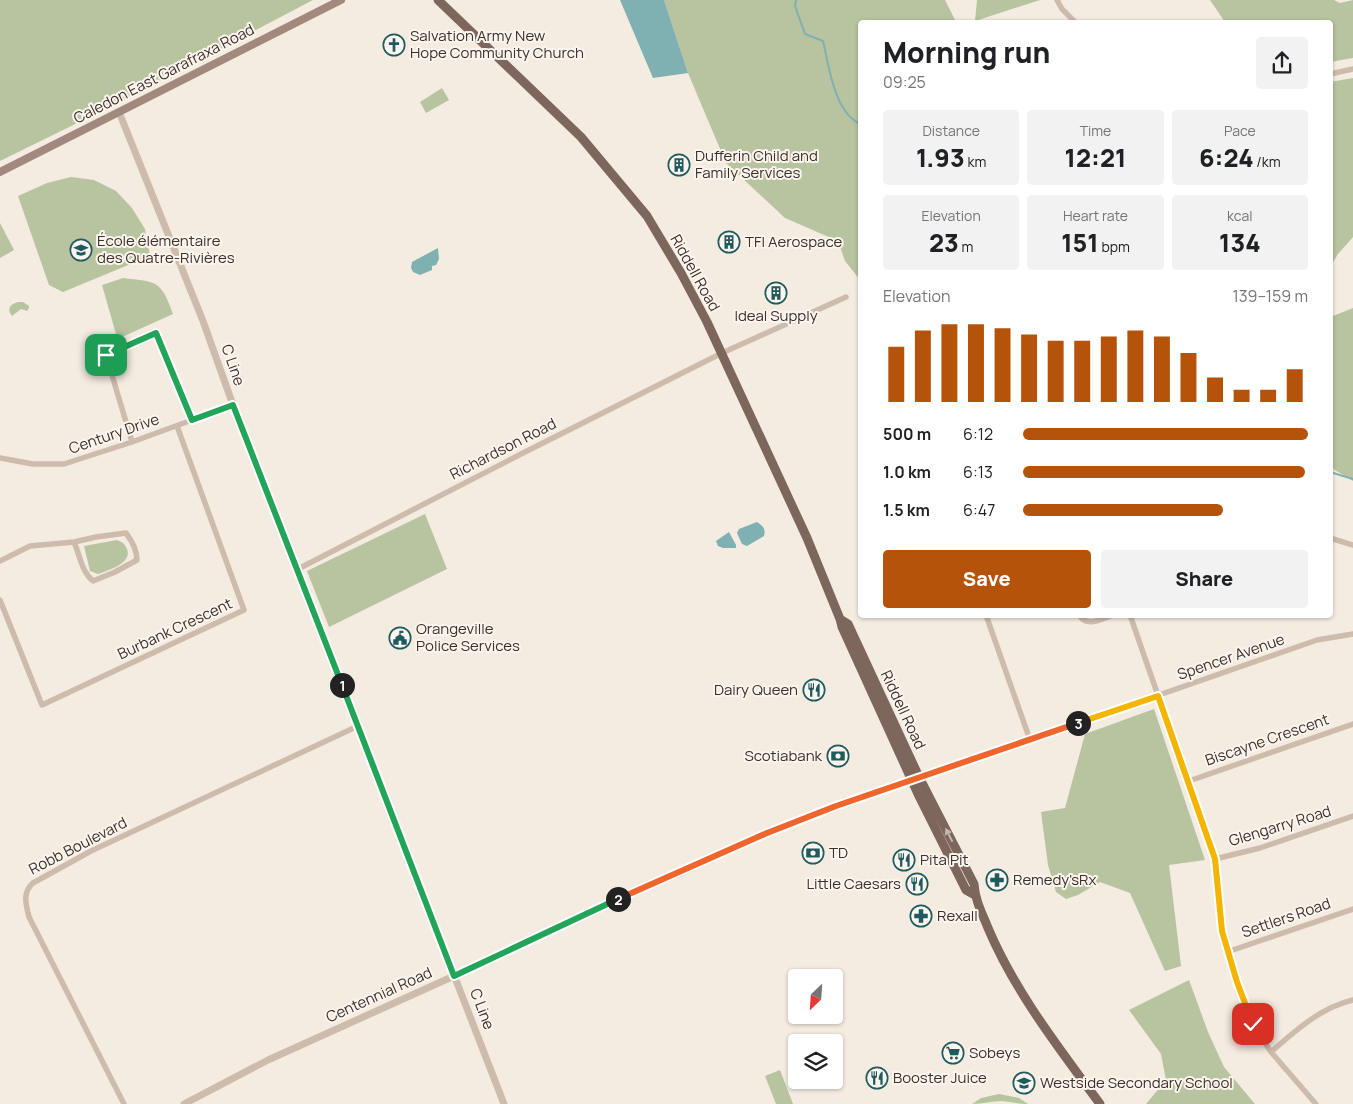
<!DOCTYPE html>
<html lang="en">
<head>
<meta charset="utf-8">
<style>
  :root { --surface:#fff; --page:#f2f2f2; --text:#202124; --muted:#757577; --accent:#b45309 }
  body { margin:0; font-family:Manrope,sans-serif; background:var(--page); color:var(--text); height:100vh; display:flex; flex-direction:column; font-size:19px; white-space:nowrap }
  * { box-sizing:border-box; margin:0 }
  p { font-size:16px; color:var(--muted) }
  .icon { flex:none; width:28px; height:28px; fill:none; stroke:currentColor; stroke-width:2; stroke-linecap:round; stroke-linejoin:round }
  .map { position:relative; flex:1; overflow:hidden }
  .drawer { position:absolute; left:858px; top:20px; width:475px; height:598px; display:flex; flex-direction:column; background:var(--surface); border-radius:5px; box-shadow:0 1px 4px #0004 }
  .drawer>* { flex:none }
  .needle { width:32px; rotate:205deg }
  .fabs { position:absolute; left:788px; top:969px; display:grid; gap:10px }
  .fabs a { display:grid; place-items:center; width:55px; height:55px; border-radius:5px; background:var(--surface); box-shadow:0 1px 4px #0004; font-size:25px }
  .pin { position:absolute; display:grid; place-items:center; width:42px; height:42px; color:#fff; margin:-21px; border-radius:10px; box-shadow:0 2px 8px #0006 }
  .km { position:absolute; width:25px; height:25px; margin:-12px; border-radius:50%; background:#222; color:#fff; font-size:14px; line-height:25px; text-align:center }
  .round { display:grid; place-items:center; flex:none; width:52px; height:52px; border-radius:5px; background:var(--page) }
  .summary { display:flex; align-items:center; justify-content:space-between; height:85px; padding:0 25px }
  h1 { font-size:28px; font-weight:800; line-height:38px }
  .figures { display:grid; grid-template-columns:repeat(3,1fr); gap:8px; height:85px; padding:5px 25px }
  .figures div { display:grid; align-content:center; border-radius:5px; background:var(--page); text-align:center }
  .figures b { font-size:25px; font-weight:800 }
  .figures small { font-size:14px; font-weight:400 }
  .figures p { font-size:14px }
  .chart { height:140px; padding:10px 25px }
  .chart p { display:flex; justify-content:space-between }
  .chart svg { width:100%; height:90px; margin-top:5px; stroke:var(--accent); stroke-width:6 }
  .action { display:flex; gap:10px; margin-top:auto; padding:10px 25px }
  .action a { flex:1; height:58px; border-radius:5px; background:var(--accent); color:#fff; font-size:20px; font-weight:800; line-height:58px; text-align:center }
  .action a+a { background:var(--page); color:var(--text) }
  ul { padding:0 25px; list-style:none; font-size:16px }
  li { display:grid; grid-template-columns:80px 60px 1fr; align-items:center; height:38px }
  li i { height:12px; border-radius:6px; background:var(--accent) }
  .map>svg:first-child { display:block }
</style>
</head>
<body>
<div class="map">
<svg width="1353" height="1104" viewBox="0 0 1353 1104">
  <rect width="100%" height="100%" fill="#f4ebe1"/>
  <!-- green -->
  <path fill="#b8c4a0" d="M 0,0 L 313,0 L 112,106 L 0,161 Z
    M 664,0 L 945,0 L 956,22 L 860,22 L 860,280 L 845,261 L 838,241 L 785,218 L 726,163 L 688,73 Z
    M 977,0 L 1040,0 L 975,21 Z
    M 1210,0 L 1334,0 L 1340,3 L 1353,0 L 1353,58 L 1330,62 L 1330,22 L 1225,22 Z
    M 1353,78 L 1353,237 L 1338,254 L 1330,267 L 1330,82 Z
    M 442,88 L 449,100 L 426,113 L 420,102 Z
    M 71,177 L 94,180 L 116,191 L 132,208 L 145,229 L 150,256 L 63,292 L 49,285 L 18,196 L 47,183 Z
    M 0,223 L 14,250 L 0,258 Z
    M 123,278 C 157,282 161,280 173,314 L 122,337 L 116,334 L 102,285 Z
    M 18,302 L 23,302 L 29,306 L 29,308 L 27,311 L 21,309 L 12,316 C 7,309 9,305 18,302 Z
    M 1330,304 L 1333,316 L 1353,308 L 1353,481 L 1330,467 Z
    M 425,514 L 447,569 L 329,627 L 307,571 Z
    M 117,540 C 122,542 124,543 126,547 C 135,563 108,570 98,574 L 90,571 L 84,546 Z
    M 1154,709 L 1205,860 L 1169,865 L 1181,966 L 1165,971 L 1130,893 L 1100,882 L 1078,895 L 1066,899 L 1056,892 L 1048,865 L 1041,812 L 1065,808 L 1085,734 Z
    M 1189,980 L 1208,1032 L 1224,1067 L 1255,1104 L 1146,1104 L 1166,1080 L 1161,1054 L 1129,1010 Z
    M 780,1070 L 793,1104 L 776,1104 L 765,1076 Z
    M 999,1094 L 1019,1098 L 1028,1104 C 1019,1104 1011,1102 1002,1101 C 992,1101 983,1104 972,1104 L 981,1098 Z"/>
  <!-- water -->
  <path fill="#7fb0b2" d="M 620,0 L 664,0 L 688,73 L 653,78 Z
    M 438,248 L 439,259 L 436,265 L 432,266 L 432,270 L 420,275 L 413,272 L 411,268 L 412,262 Z
    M 757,522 C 763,526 766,529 764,536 L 747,546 L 742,544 L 737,533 L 739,529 Z
    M 729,532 L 736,545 L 736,548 L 723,548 L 718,546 L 716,541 Z"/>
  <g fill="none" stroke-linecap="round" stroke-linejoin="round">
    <!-- stream -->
    <path stroke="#7fb0b2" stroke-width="2" d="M 796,0 L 795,6 L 805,34 L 823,41 C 829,66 834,112 860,124
      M 1330,472 L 1353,479"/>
    <!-- minor -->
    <path stroke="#cdbbac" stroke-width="5.5" d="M 1057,0 L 1062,9 L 1075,22
      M 1330,74 L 1353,69
      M 132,442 L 106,355 L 156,333 L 192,420
      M 0,458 L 33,464 L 64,464 L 132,442 L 233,405
      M 1330,538 L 1353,545
      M 0,561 L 30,546 L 74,542 L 96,537 L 126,533 C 132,541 137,549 137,560 L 115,572 L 93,581 C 81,571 80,555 74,542
      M 298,569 L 525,452 L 722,353 L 846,297
      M 0,600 L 42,705 L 244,610 L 177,426
      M 986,615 L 1030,740
      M 1079,615 C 1087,628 1102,619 1113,615
      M 1130,615 L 1215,859 L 1222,931 L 1227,952 L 1253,1024 L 1271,1052 L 1316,1104
      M 919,777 L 1030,740 L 1317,640 L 1353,634
      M 1189,781 L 1353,724
      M 1215,859 L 1260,848 L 1353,816
      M 1227,952 L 1353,909
      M 1271,1052 C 1296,1030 1320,1008 1353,1000
      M 124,1104 L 29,917 C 26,904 22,893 33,883 L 91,851 L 358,726"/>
    <!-- tertiary -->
    <path stroke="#cdbbac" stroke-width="7" d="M 119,112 L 203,321 L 233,405 L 504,1104
      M 184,1104 L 268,1060 L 454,976 L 626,895 L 681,873 L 767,833 L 914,779"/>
    <!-- secondary -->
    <path stroke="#a18a7d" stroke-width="8" d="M 0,172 L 341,0"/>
    <!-- primary -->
    <path stroke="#7d675c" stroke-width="9" d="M 438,0 L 581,137 L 647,216 L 681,273 L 707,322 L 807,538 L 840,619 L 842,627 L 918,794 L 966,890 L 975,895
      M 840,619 L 848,624 L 919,777 L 974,884 C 975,900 982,913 988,928 C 1015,992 1059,1048 1100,1104"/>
  </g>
  <!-- one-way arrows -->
  <defs><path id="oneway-solid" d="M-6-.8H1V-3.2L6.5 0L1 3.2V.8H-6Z" transform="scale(1.25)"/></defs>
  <use fill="#c2b5ac" href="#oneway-solid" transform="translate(949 835) rotate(-117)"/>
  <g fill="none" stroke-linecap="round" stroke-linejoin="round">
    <!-- split-1 casing -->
    <g stroke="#fff" stroke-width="10">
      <path id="split-1" d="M 106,355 L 156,333 L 192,420 L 233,405 L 342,685"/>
    </g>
    <!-- split-2 casing -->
    <g stroke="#fff" stroke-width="10">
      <path id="split-2" d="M 342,685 L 454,976 L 618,899"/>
    </g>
    <!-- split-3 casing -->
    <g stroke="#fff" stroke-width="10">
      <path id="split-3" d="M 618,899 L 767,833 L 836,806 L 1078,723"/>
    </g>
    <!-- split-4 casing -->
    <g stroke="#fff" stroke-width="10">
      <path id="split-4" d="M 1078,723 L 1158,696 L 1215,859 L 1222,931 L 1237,982 L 1253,1024"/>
    </g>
    <!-- split-1 -->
    <use href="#split-1" stroke="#22a559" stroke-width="6"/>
    <!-- split-2 -->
    <use href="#split-2" stroke="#22a559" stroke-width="6"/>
    <!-- split-3 -->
    <use href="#split-3" stroke="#f0652b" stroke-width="6"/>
    <!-- split-4 -->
    <use href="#split-4" stroke="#f5b400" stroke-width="6"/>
  </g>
  <!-- icons -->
  <defs>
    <g id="church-ring" transform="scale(1.125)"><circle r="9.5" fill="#fbf5ee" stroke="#1f5a5e" stroke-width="1.5"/><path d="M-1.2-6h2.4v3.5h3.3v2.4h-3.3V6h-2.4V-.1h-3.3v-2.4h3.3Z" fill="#1f5a5e"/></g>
    <g id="building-ring" transform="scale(1.125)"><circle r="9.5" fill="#fbf5ee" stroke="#1f5a5e" stroke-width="1.5"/><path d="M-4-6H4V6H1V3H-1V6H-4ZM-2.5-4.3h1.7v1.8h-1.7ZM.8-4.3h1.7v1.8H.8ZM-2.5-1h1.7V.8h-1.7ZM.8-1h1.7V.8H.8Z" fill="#1f5a5e"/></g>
    <g id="school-ring" transform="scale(1.125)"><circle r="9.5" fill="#fbf5ee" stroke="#1f5a5e" stroke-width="1.5"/><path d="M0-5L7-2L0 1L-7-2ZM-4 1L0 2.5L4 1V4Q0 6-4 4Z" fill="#1f5a5e"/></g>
    <g id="civic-ring" transform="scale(1.125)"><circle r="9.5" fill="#fbf5ee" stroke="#1f5a5e" stroke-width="1.5"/><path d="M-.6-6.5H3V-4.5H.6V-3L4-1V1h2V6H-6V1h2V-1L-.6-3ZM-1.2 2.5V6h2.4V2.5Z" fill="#1f5a5e"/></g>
    <g id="restaurant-ring" transform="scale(1.125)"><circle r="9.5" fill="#fbf5ee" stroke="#1f5a5e" stroke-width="1.5"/><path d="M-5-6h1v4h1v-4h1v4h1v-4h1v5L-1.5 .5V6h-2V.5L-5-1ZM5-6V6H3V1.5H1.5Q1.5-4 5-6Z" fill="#1f5a5e"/></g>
    <g id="bank-ring" transform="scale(1.125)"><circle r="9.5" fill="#fbf5ee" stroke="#1f5a5e" stroke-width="1.5"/><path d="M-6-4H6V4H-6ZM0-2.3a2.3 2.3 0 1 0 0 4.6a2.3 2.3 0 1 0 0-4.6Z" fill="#1f5a5e"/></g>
    <g id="pharmacy-ring" transform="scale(1.125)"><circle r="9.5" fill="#fbf5ee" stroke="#1f5a5e" stroke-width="1.5"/><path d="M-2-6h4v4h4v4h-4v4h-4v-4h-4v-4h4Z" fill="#1f5a5e"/></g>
    <g id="supermarket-ring" transform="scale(1.125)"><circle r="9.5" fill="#fbf5ee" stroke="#1f5a5e" stroke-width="1.5"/><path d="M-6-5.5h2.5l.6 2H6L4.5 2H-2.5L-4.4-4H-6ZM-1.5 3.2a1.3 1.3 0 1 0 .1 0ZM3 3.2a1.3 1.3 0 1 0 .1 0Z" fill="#1f5a5e"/></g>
  </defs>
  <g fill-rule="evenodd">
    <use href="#church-ring" x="394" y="45"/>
    <use href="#building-ring" x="679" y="165"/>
    <use href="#building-ring" x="729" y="242"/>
    <use href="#school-ring" x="81" y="250"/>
    <use href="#building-ring" x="776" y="293"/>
    <use href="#civic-ring" x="400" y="638"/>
    <use href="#restaurant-ring" x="814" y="690"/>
    <use href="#bank-ring" x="838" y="756"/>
    <use href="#bank-ring" x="813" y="853"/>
    <use href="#restaurant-ring" x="904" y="860"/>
    <use href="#pharmacy-ring" x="997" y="880"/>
    <use href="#restaurant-ring" x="917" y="884"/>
    <use href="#pharmacy-ring" x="921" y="916"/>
    <use href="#supermarket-ring" x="953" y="1053"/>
    <use href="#restaurant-ring" x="877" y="1078"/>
    <use href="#school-ring" x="1024" y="1083"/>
  </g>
  <g text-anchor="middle" stroke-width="4" stroke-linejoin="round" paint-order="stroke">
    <!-- poi labels -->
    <g font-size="15" fill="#3b302b" stroke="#fbf5ee" text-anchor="start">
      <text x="410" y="41">Salvation Army New<tspan x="410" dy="17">Hope Community Church</tspan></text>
      <text x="695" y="161">Dufferin Child and<tspan x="695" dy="17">Family Services</tspan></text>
      <text x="97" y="246">École élémentaire<tspan x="97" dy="17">des Quatre-Rivières</tspan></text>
      <text x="745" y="247">TFI Aerospace</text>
      <text x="776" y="321" text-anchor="middle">Ideal Supply</text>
      <text x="416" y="634">Orangeville<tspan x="416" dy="17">Police Services</tspan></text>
      <text x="798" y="695" text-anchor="end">Dairy Queen</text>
      <text x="822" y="761" text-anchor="end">Scotiabank</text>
      <text x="829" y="858">TD</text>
      <text x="920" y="865">Pita Pit</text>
      <text x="1013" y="885">Remedy'sRx</text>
      <text x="901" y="889" text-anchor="end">Little Caesars</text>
      <text x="937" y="921">Rexall</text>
      <text x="969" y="1058">Sobeys</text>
      <text x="893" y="1083">Booster Juice</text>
      <text x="1040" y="1088">Westside Secondary School</text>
    </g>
    <!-- street labels -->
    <g font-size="15" fill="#3b302b" stroke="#fbf5ee">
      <text transform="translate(164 74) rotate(-27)" y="5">Caledon East Garafraxa Road</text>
      <text transform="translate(695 273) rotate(61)" y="5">Riddell Road</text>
      <text transform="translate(233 365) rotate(71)" y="5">C Line</text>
      <text transform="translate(114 434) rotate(-19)" y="5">Century Drive</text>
      <text transform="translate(503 449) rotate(-27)" y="5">Richardson Road</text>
      <text transform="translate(175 629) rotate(-25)" y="5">Burbank Crescent</text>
      <text transform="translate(1231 657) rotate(-19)" y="5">Spencer Avenue</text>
      <text transform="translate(903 710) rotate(65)" y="5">Riddell Road</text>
      <text transform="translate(1267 740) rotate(-19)" y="5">Biscayne Crescent</text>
      <text transform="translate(1280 826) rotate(-17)" y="5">Glengarry Road</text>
      <text transform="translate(78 846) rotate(-27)" y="5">Robb Boulevard</text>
      <text transform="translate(1286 918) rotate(-19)" y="5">Settlers Road</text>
      <text transform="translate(379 995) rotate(-24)" y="5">Centennial Road</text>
      <text transform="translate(482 1009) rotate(69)" y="5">C Line</text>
    </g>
  </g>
</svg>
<div class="fabs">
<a><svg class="needle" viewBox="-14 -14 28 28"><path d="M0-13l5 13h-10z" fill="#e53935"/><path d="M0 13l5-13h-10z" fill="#757577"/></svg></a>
<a><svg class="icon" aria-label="layers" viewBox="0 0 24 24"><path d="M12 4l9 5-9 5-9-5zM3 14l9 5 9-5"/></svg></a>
</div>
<div class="pin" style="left:106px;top:355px;background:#1e9e55"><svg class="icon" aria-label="arrive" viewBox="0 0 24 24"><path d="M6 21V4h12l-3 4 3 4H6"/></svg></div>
<div class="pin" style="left:1253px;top:1024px;background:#d93025"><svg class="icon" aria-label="check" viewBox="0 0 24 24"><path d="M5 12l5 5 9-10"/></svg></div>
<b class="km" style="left:342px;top:685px">1</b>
<b class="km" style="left:618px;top:899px">2</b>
<b class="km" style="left:1078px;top:723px">3</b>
<section class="drawer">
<div class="summary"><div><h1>Morning run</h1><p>09:25</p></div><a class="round"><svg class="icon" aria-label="share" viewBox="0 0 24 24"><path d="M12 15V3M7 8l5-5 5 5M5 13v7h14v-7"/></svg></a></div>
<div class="figures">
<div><p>Distance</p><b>1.93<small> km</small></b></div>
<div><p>Time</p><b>12:21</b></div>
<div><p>Pace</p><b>6:24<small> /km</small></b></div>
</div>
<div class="figures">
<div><p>Elevation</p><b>23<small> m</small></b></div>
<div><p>Heart rate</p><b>151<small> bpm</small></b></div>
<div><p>kcal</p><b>134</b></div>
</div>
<div class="chart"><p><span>Elevation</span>139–159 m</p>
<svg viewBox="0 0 160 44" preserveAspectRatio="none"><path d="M5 44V17M15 44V9M25 44V6M35 44V6M45 44V8M55 44V11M65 44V14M75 44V14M85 44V12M95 44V9M105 44V12M115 44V20M125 44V32M135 44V38M145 44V38M155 44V28"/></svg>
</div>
<ul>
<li><b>500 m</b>6:12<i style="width:100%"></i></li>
<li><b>1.0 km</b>6:13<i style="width:99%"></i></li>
<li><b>1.5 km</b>6:47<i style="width:70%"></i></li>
</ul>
<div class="action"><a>Save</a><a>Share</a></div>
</section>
</div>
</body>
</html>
